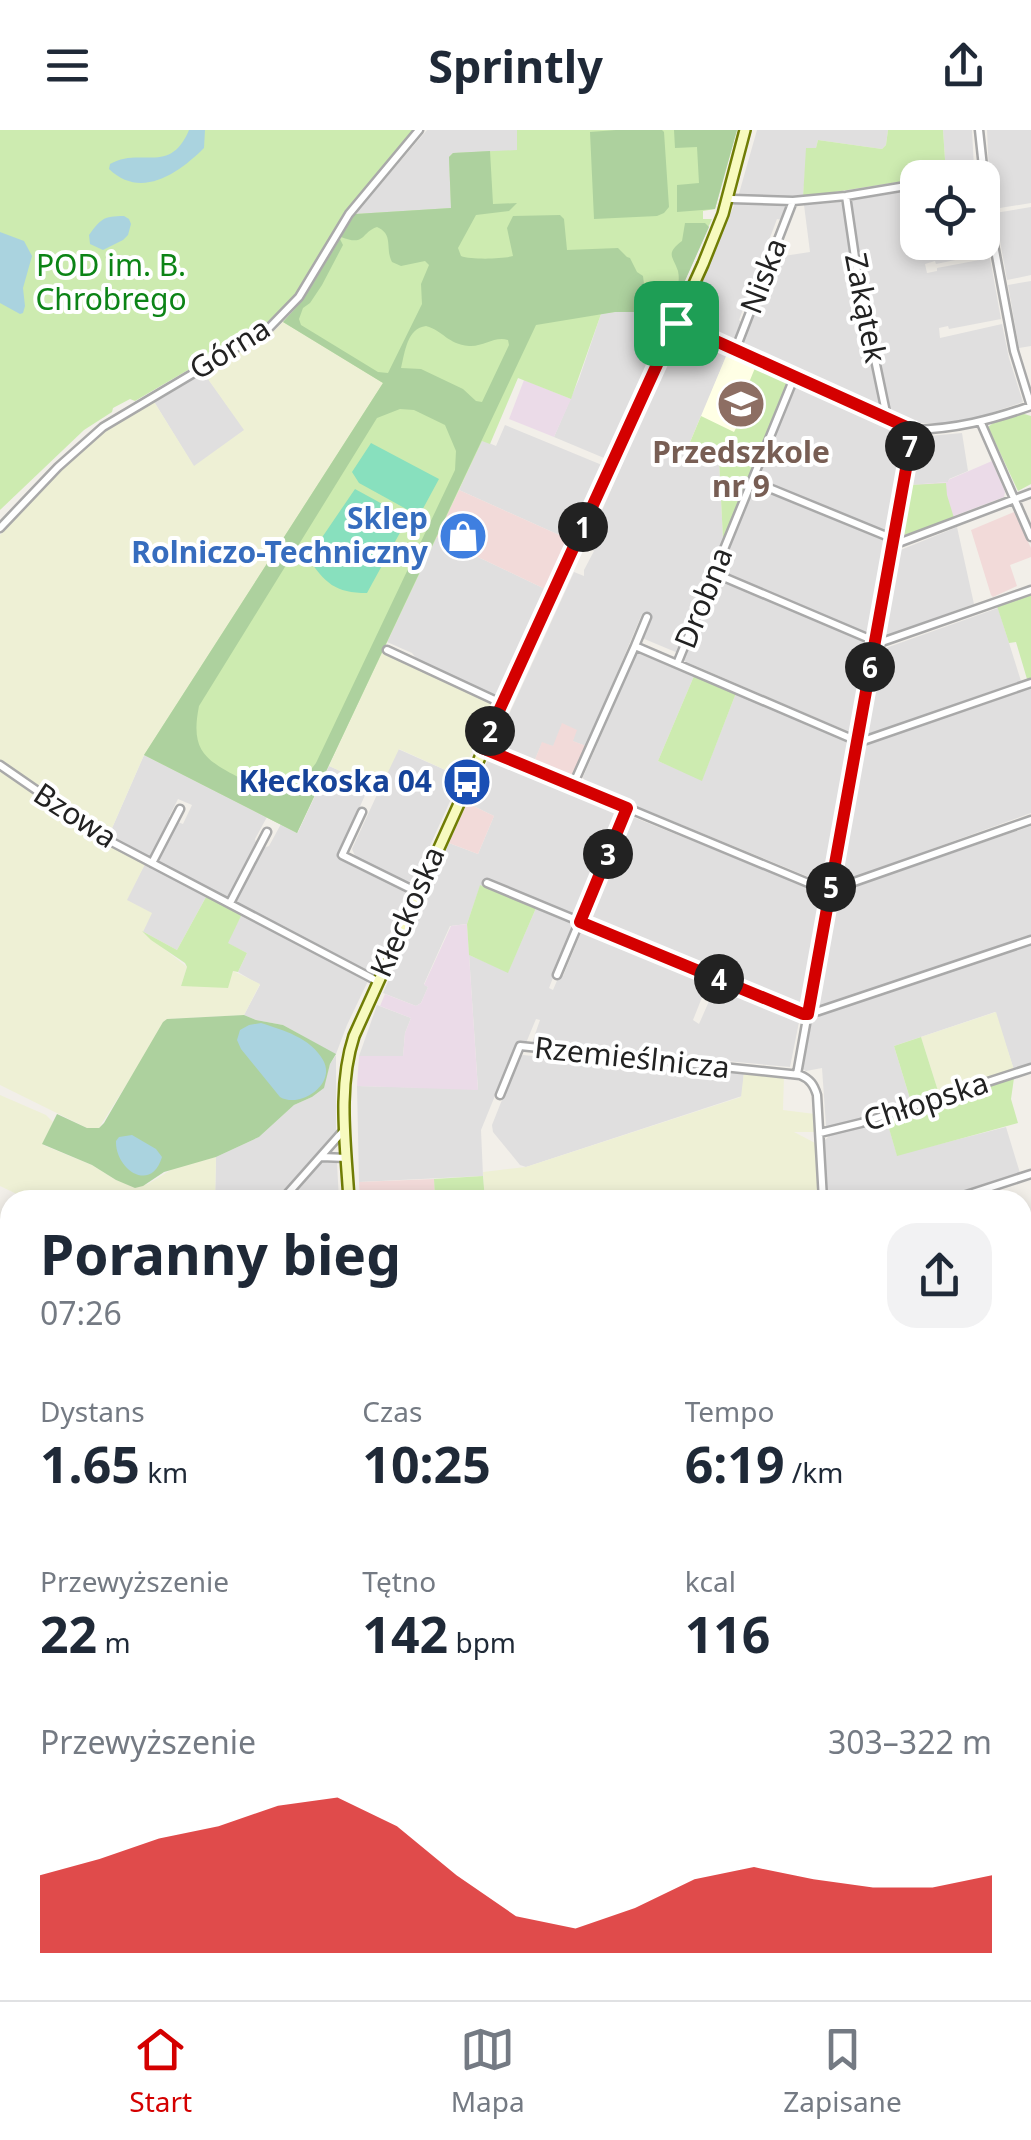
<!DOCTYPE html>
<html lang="pl">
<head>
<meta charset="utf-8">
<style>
  :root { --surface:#fff; --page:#f2f2f3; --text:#1f2937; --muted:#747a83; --line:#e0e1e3; --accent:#d40000 }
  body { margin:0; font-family:"Noto Sans",sans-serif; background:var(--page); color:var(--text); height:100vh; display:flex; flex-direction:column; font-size:38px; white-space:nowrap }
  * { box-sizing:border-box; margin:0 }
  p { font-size:32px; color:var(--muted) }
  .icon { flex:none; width:55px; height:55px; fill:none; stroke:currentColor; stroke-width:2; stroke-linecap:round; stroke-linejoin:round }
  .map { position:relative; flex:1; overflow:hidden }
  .panel { position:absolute; left:0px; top:1060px; width:1032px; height:810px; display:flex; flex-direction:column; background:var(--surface); border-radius:30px 30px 0 0; box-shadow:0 5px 15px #0003 }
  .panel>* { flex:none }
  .controls { position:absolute; left:900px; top:30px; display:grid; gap:20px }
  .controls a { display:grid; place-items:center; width:100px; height:100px; border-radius:20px; background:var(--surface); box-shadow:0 5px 15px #0003; font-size:50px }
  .pin { position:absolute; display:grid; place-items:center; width:85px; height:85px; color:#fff; margin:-42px; border-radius:20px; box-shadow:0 5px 15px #0006 }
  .km { position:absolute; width:50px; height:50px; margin:-25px; border-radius:50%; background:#222; color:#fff; font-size:28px; line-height:50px; text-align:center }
  .round { display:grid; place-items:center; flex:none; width:105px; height:105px; border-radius:30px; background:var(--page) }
  .overview { display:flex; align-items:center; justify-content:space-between; height:170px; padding:0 40px }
  h1 { font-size:55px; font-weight:700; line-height:75px }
  .metrics { display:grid; grid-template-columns:repeat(3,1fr); gap:15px; height:170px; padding:10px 40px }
  .metrics div { display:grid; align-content:center }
  .metrics b { font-size:50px; font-weight:700 }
  .metrics small { font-size:28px; font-weight:400 }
  .metrics p { font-size:28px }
  .chart { height:280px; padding:20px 40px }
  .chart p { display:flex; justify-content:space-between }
  .chart svg { width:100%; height:180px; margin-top:10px; fill:var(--accent); opacity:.7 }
  header { display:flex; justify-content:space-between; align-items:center; height:130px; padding:0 40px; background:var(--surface); font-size:45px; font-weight:700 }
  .tab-bar { display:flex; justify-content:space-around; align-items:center; height:140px; border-top:2px solid var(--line); background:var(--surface); font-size:28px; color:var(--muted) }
  .tab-bar a { display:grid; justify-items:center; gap:5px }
  .tab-bar .current { color:var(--accent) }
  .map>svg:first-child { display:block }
</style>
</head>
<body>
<header><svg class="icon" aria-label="menu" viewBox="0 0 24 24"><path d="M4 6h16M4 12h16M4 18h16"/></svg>Sprintly<svg class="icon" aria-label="share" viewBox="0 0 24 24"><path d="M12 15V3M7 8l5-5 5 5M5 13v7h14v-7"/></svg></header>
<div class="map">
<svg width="1031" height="1870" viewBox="0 0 1031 1870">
  <rect width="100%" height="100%" fill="#f2efe9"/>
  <!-- residential -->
  <path fill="#e0dfdf" d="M 427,0 L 517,0 L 518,20 L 451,79 L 355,84 Z
    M 757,0 L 888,0 L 886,15 L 882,19 L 818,10 L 816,18 L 807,18 L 803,67 L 738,67 Z
    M 943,0 L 972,0 L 974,38 L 972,40 L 946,44 Z
    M 987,0 L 1031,0 L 1031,73 L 994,79 L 989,44 Z
    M 917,59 L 918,112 L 982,112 L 983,88 L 989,123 L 936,134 L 935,131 L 925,134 L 927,143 L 937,141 L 937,138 L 990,128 L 1001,189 L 949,199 L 948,196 L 939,198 L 940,208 L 1002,194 L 1009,228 L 1023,272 L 979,287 L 943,293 L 915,293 L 890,283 L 862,152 L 851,73 L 853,70 Z
    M 840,72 L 844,75 L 855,154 L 881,276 L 879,279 L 743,218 L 742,215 L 777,127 L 810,122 L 804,75 Z
    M 735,73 L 786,74 L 787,76 L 782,90 L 777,89 L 739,190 L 741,192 L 734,211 L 731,213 L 687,193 L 685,189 Z
    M 1031,77 L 1031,145 L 1007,150 L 995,83 Z
    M 1031,151 L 1031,216 L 1019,218 L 1008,155 Z
    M 615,182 L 671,182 L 604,328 L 554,307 L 579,249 L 601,184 Z
    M 683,203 L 727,224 L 689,317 L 719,329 L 723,409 L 678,523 L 642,508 L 651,488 L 642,484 L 586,616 L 572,611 L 552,616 L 542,613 L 534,632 L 494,617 L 574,442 L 584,446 L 584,440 L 594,421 L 586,417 L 679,205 Z
    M 203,242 L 245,300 L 194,337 L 153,270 Z
    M 796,255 L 902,302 L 905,306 L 887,404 L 761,351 L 758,344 Z
    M 505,295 L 602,335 L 568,409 L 459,360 L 482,310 L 496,316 Z
    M 962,303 L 968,341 L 949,349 L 949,352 L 910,355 L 918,307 Z
    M 753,356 L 885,411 L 870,503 L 867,504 L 721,442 L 720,439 Z
    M 957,397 L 974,474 L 882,507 L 898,421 Z
    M 436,407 L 545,459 L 496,567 L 418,531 L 412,523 L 387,512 Z
    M 717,448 L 866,512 L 868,515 L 852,603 L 684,531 L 683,528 Z
    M 998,478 L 1021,551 L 864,606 L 880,520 Z
    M 637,523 L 694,546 L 658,631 L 702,650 L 736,563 L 847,611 L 849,614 L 824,751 L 821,752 L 585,655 L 583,647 Z
    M 1031,558 L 1031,683 L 838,753 L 862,615 Z
    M 398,619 L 461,647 L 414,751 L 406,752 L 356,728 L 352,719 Z
    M 144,625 L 267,687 L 255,709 L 257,716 L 229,768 L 158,731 L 178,692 L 183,694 L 192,675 L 178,669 L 169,687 L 172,689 L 152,728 L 109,705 Z
    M 489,628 L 619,681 L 620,684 L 578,786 L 488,749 L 485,757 L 480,756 L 467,794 L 450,796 L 424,854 L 428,857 L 421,873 L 416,876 L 383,863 L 449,713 L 478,724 L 494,686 L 467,673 Z
    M 329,636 L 370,654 L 337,728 L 407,761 L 408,764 L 371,845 L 234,771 L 263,718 L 269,716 L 281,694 L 298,702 Z
    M 633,687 L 819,762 L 822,767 L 801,878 L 586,790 L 628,689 Z
    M 1031,696 L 1031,806 L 817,877 L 815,875 L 837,763 Z
    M 145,734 L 206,767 L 177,820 L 142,801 L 126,770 Z
    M 536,778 L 574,794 L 549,858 L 553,860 L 559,846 L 563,846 L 583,798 L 709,850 L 693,890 L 699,894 L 717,853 L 800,887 L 790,937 L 532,913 L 540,890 L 536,889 L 526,913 L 517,912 L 481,1000 L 483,1046 L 359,1052 L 357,956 L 478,959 L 469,825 L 508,842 Z
    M 242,784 L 368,851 L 347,895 L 336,924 L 336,1001 L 277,1070 L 215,1070 L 216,1027 L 259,1007 L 294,975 L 312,967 L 323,958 L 330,934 L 336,925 L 283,895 L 256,890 L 244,885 L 260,855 L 238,842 L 247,823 L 227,813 Z
    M 1031,815 L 1031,934 L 1014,940 L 995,882 L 894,916 L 911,972 L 829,998 L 826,996 L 822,938 L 806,941 L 803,939 L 812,890 L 815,887 Z
    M 377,875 L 411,888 L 405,903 L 403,927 L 359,926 Z
    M 523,925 L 703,943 L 705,938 L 744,942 L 742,966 L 526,1037 L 520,1035 L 493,1002 L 492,995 L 519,927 Z
    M 886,988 L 897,1025 L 1006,997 L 1020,1043 L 935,1070 L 827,1070 L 824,1011 L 829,1006 Z
    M 322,1032 L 337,1033 L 339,1070 L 289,1070 Z"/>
  <!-- commercial -->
  <path fill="#f2dad9" d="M 459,360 L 568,409 L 545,459 L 436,407 Z
    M 1014,382 L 1031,418 L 1031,427 L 1010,435 L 1017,456 L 993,467 L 991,465 L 971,400 Z
    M 562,593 L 577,600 L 573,611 L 586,616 L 574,644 L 568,646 L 534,632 L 542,612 L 553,616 Z
    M 467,673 L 494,686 L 478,724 L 449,713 Z
    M 434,1049 L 435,1070 L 360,1070 L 359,1052 Z"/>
  <!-- industrial -->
  <path fill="#ebdbe8" d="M 524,250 L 571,269 L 554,307 L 509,289 Z
    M 992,331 L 1005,362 L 1004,367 L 901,406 L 910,355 L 948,352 L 948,350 Z
    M 467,794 L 478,960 L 357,956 L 359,926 L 403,926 L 405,903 L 411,888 L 380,876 L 385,864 L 416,876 L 421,873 L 428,857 L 424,855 L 451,796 Z"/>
  <!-- education -->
  <path fill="#ffffe5" d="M 727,224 L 771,245 L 750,334 L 688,317 Z"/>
  <!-- farmland -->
  <path fill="#eef0d5" d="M 283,192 L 384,253 L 144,625 L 109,705 L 48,665 L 0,630 L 0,405 L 77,324 L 105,301 L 153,270 L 194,336 L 244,300 L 203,242 L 274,201 Z
    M 382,523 L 493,573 L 461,647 L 399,619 L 380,659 L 329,636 Z
    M 0,638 L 108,715 L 145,734 L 127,770 L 152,783 L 143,802 L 187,837 L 181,856 L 233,841 L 260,854 L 244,885 L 168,889 L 99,998 L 87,998 L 0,955 Z
    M 996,882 L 1014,940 L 939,964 L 921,907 Z
    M 744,942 L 784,945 L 783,980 L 815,984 L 817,1002 L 794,1002 L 817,1014 L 820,1070 L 485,1070 L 483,1042 L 526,1037 L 741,967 Z
    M 0,965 L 46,985 L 53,992 L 43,1015 L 92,1035 L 116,1050 L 134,1057 L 148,1054 L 174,1038 L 216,1027 L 215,1070 L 17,1070 L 19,1065 L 0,1056 Z
    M 1031,1101 L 1031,1812 L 1023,1815 L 1022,1104 Z
    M 1023,1823 L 1031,1824 L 1031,1870 L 846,1870 L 853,1860 L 1022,1860 Z
    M 47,1860 L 445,1860 L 451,1870 L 41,1870 Z"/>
  <!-- grass -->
  <path fill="#cdebb0" d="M 0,0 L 413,0 L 345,82 L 296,164 L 270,192 L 135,271 L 130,269 L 113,278 L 112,282 L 84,300 L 0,380 Z
    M 517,0 L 737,0 L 715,79 L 703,81 L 703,89 L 712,89 L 671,182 L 615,182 L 601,184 L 571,269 L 518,248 L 490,314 L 482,311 L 297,703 L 144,625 L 383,253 L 283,192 L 303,170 L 355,84 L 451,78 L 449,27 L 453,23 L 517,20 Z
    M 888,0 L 943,0 L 946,44 L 918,48 L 917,49 L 803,67 L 806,18 L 816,18 L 818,10 L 882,19 L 886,15 Z
    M 755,238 L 788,252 L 723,409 L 719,329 L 688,317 L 701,286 L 734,302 L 740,290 L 744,291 L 756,266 L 752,264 L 754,258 L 748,255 Z
    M 1021,283 L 1031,286 L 1031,354 L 1018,361 L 988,297 L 993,293 Z
    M 946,353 L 947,365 L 954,388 L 901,406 L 910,355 Z
    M 1031,465 L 1031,548 L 1027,549 L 1016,512 L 1009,513 L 997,476 Z
    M 694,546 L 736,563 L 702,651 L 658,631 Z
    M 480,755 L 536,778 L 508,843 L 469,825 L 467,794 Z
    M 206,767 L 242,784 L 228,813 L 247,823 L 238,842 L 233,841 L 228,858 L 181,856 L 187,837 L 185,833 L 151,810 L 142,801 L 177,820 Z
    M 921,907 L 939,964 L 911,972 L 894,916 Z
    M 1014,948 L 1011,969 L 1018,993 L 897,1026 L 886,988 Z
    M 483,1046 L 485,1070 L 435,1070 L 434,1049 Z"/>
  <!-- forest -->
  <path fill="#add19e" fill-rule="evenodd" d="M 616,0 L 662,0 L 664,2 L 669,77 L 664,83 L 657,86 L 594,89 L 590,2 Z
    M 674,0 L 737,0 L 715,79 L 677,82 L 677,55 L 699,53 L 697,17 L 675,18 Z
    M 490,21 L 493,74 L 517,73 L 509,81 L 476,85 L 458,118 L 461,126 C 471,130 504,129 513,126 L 507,98 L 513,86 L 560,85 L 564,89 L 567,120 L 618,118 L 627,127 L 630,128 L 637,142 L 643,146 L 646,170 L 644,182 L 615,182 L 536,195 L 297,703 L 144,625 L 383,253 L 283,192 L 303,170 L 340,109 L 343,115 L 322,155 L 310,173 L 303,178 L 299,189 L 301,195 L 378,242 L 388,243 L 422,174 L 421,154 L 429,135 L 425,131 L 401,136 L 392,132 C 385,119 394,104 377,97 C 361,102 366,117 341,107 L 355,84 L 451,78 L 449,27 L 453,23 ZM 426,196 C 444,201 447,214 469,216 C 484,217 494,206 508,210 L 509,215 L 482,272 L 476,271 L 463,259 L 421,239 L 401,238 C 405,222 407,198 426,196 ZM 400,279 L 414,280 L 445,295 L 456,321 L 455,340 L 316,633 C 292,666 277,668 242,649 C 205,630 190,621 199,576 L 377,288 Z
    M 685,93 L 705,93 L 709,97 L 676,171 L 674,167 C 678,160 680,150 678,141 C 673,126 665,124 682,111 Z
    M 244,885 L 256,890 L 283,895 L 336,924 L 330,934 L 324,958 L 312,967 L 294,975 L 259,1007 L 216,1027 L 164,1042 L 143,1056 L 135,1058 L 116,1050 L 92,1035 L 42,1014 L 57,984 L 87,998 L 99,998 L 104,993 L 163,892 L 167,889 Z"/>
  <!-- pitch -->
  <path fill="#88e0be" d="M 371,313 L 439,349 L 419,386 L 359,353 L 352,342 Z
    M 355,359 L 408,388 L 367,463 C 335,463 325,453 308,428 Z"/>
  <!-- water -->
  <path fill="#aad3df" d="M 189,0 L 205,0 L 204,18 C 179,43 141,70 109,39 L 110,34 C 140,16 170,46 189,0 Z
    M 124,86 L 129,89 L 131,94 L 128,105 L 123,110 L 103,120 L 90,114 L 89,105 C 101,89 103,86 124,86 Z
    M 0,102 L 24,111 L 32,126 L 23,158 L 25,176 L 23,183 L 20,184 L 0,173 Z
    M 261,893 C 283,900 311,908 323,930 C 337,954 300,979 280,967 L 241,919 L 237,910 L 240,900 L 249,895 Z
    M 132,1005 L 156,1019 L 162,1027 C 151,1064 115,1039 116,1011 L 119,1007 Z"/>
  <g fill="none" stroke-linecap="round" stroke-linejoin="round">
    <!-- stream -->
    <path stroke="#aad3df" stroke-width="2.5" d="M 0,1487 L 10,1479
      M 504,1860 L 514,1870"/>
    <!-- river -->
    <path stroke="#aad3df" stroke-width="14" d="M 844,1870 L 850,1860"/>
    <!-- street casing -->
    <g stroke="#a9a9a9" stroke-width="11">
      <path id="street" d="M 979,0 L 988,83 L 1014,221 L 1031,276
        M 960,48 L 982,44
        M 846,66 L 858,148 L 887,287
        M 732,69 L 793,71 L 846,66 L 918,54
        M 676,193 L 913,300 C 955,299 991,290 1031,276
        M 735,221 L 793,71
        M 981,293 L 1031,407
        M 752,351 L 901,412 L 1031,363
        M 0,398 L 58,337 L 103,297 L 268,199 L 299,167 L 349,84 L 419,0
        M 714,443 L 879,513 L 1031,460
        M 635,516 L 647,487
        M 387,520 L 503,574
        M 677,534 L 794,248
        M 483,618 L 825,760 L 834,759 L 1031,690
        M 0,635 L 110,711 L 377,851
        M 573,655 L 635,516 L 857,611 L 866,610 L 1031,553
        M 362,682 L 342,725 L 417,762
        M 152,733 L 180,679
        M 487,753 L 803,884 L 819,881 L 1031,810
        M 230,773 L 267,702
        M 557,845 L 627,679
        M 797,944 L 913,300
        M 500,965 L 520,916 L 800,945 C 810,949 814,955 817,965 L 823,1070
        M 820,1003 L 861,993 L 1031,938
        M 321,1027 L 347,1028
        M 282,1070 L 344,1000
        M 951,1070 L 1031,1044
        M 0,1154 L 10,1159
        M 0,1255 L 10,1260
        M 0,1362 L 10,1367
        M 0,1396 L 10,1377
        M 0,1564 L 10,1569
        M 0,1745 L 10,1751"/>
    </g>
    <!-- secondary casing -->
    <g stroke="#707d05" stroke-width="14">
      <path id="secondary" d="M 349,1070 C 346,1016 337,958 354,906 L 703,134 L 723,84 L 745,0
        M 674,1860 L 677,1870
        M 24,1870 L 30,1860"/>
    </g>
    <!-- street -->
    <use href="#street" stroke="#fff" stroke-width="6"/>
    <!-- secondary -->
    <use href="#secondary" stroke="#f7fabf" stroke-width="9"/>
  </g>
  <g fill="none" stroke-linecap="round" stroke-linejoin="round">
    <!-- route casing -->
    <g stroke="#fff" stroke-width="20">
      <path id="route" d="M 676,193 L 913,300 L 808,884 L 803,884 L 580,792 L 627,678 L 482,618 Z"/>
    </g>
    <!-- route -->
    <use href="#route" stroke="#d40000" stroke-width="12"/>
  </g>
  <!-- icons -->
  <defs>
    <g id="school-disc" transform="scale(2.5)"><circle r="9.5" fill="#8d6e63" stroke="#fff"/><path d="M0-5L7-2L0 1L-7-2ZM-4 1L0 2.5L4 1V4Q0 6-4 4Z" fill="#fff"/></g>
    <g id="shop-disc" transform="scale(2.5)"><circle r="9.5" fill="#3f7fe0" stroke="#fff"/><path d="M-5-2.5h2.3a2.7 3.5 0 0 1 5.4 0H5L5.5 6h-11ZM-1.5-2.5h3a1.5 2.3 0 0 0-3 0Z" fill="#fff"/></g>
    <g id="bus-disc" transform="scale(2.5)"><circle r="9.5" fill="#1a4fb4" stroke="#fff"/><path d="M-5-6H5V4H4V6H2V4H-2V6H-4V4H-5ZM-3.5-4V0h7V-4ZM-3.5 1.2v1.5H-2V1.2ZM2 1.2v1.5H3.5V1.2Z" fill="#fff"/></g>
  </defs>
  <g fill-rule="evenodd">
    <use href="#school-disc" x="741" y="274"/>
    <use href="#shop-disc" x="463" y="406"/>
    <use href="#bus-disc" x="467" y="652"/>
  </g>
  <g text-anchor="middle" stroke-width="8" stroke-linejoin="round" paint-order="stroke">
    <!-- park labels -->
    <g font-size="30" fill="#0c8416" stroke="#fff">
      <text x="111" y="146">POD im. B.<tspan x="111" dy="34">Chrobrego</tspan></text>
    </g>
    <!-- street labels -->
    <g font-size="30" fill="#222" stroke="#fff">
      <text transform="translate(764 146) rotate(-69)" y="10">Niska</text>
      <text transform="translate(865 178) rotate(79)" y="10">Zakątek</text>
      <text transform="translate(230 219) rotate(-32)" y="10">Górna</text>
      <text transform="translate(704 468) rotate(-68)" y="10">Drobna</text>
      <text transform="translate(75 686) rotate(33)" y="10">Bzowa</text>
      <text transform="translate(408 782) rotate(-66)" y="10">Kłeckoska</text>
      <text transform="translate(632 928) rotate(6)" y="10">Rzemieślnicza</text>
      <text transform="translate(926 972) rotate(-18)" y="10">Chłopska</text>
    </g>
    <!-- education labels -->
    <g font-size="30" font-weight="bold" fill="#785e54" stroke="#fff">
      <text x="741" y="333">Przedszkole<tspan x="741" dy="34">nr 9</tspan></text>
    </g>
    <!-- shop labels -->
    <g font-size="30" font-weight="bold" fill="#366cbe" stroke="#fff" text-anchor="end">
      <text x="428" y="399">Sklep<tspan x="428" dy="34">Rolniczo-Techniczny</tspan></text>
    </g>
    <!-- transit labels -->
    <g font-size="30" font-weight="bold" fill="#164399" stroke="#fff" text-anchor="end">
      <text x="432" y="662">Kłeckoska 04</text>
    </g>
  </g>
</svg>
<div class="controls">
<a><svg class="icon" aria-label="locate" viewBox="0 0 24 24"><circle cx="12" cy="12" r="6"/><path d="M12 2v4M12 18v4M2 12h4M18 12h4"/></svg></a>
</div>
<div class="pin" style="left:676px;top:193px;background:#1e9e55"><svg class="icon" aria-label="arrive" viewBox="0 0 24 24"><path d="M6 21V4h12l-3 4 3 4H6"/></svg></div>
<b class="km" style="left:583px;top:397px">1</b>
<b class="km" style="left:490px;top:601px">2</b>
<b class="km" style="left:608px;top:724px">3</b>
<b class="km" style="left:719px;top:849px">4</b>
<b class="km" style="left:831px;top:757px">5</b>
<b class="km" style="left:870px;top:537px">6</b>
<b class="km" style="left:910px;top:316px">7</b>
<section class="panel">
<div class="overview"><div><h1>Poranny bieg</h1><p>07:26</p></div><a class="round"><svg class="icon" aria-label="share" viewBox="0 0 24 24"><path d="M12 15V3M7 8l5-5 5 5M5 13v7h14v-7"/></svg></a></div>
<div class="metrics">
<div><p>Dystans</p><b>1.65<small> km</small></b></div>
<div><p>Czas</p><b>10:25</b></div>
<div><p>Tempo</p><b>6:19<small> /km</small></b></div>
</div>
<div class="metrics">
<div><p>Przewyższenie</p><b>22<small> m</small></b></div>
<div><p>Tętno</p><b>142<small> bpm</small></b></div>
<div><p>kcal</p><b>116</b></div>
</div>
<div class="chart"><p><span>Przewyższenie</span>303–322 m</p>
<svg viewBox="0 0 160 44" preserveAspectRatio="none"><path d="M0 44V25L10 21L20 16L30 13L40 8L50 6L60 13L70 25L80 35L90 38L100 33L110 26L120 23L130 26L140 28L150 28L160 25V44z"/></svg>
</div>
</section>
</div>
<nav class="tab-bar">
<a class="current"><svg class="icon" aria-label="home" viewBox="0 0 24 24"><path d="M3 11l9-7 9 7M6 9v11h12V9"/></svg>Start</a>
<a><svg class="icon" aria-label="map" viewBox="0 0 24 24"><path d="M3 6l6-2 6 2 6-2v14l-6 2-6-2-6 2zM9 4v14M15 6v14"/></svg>Mapa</a>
<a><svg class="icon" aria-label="saved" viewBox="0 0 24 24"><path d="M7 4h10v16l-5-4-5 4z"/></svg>Zapisane</a>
</nav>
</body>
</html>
